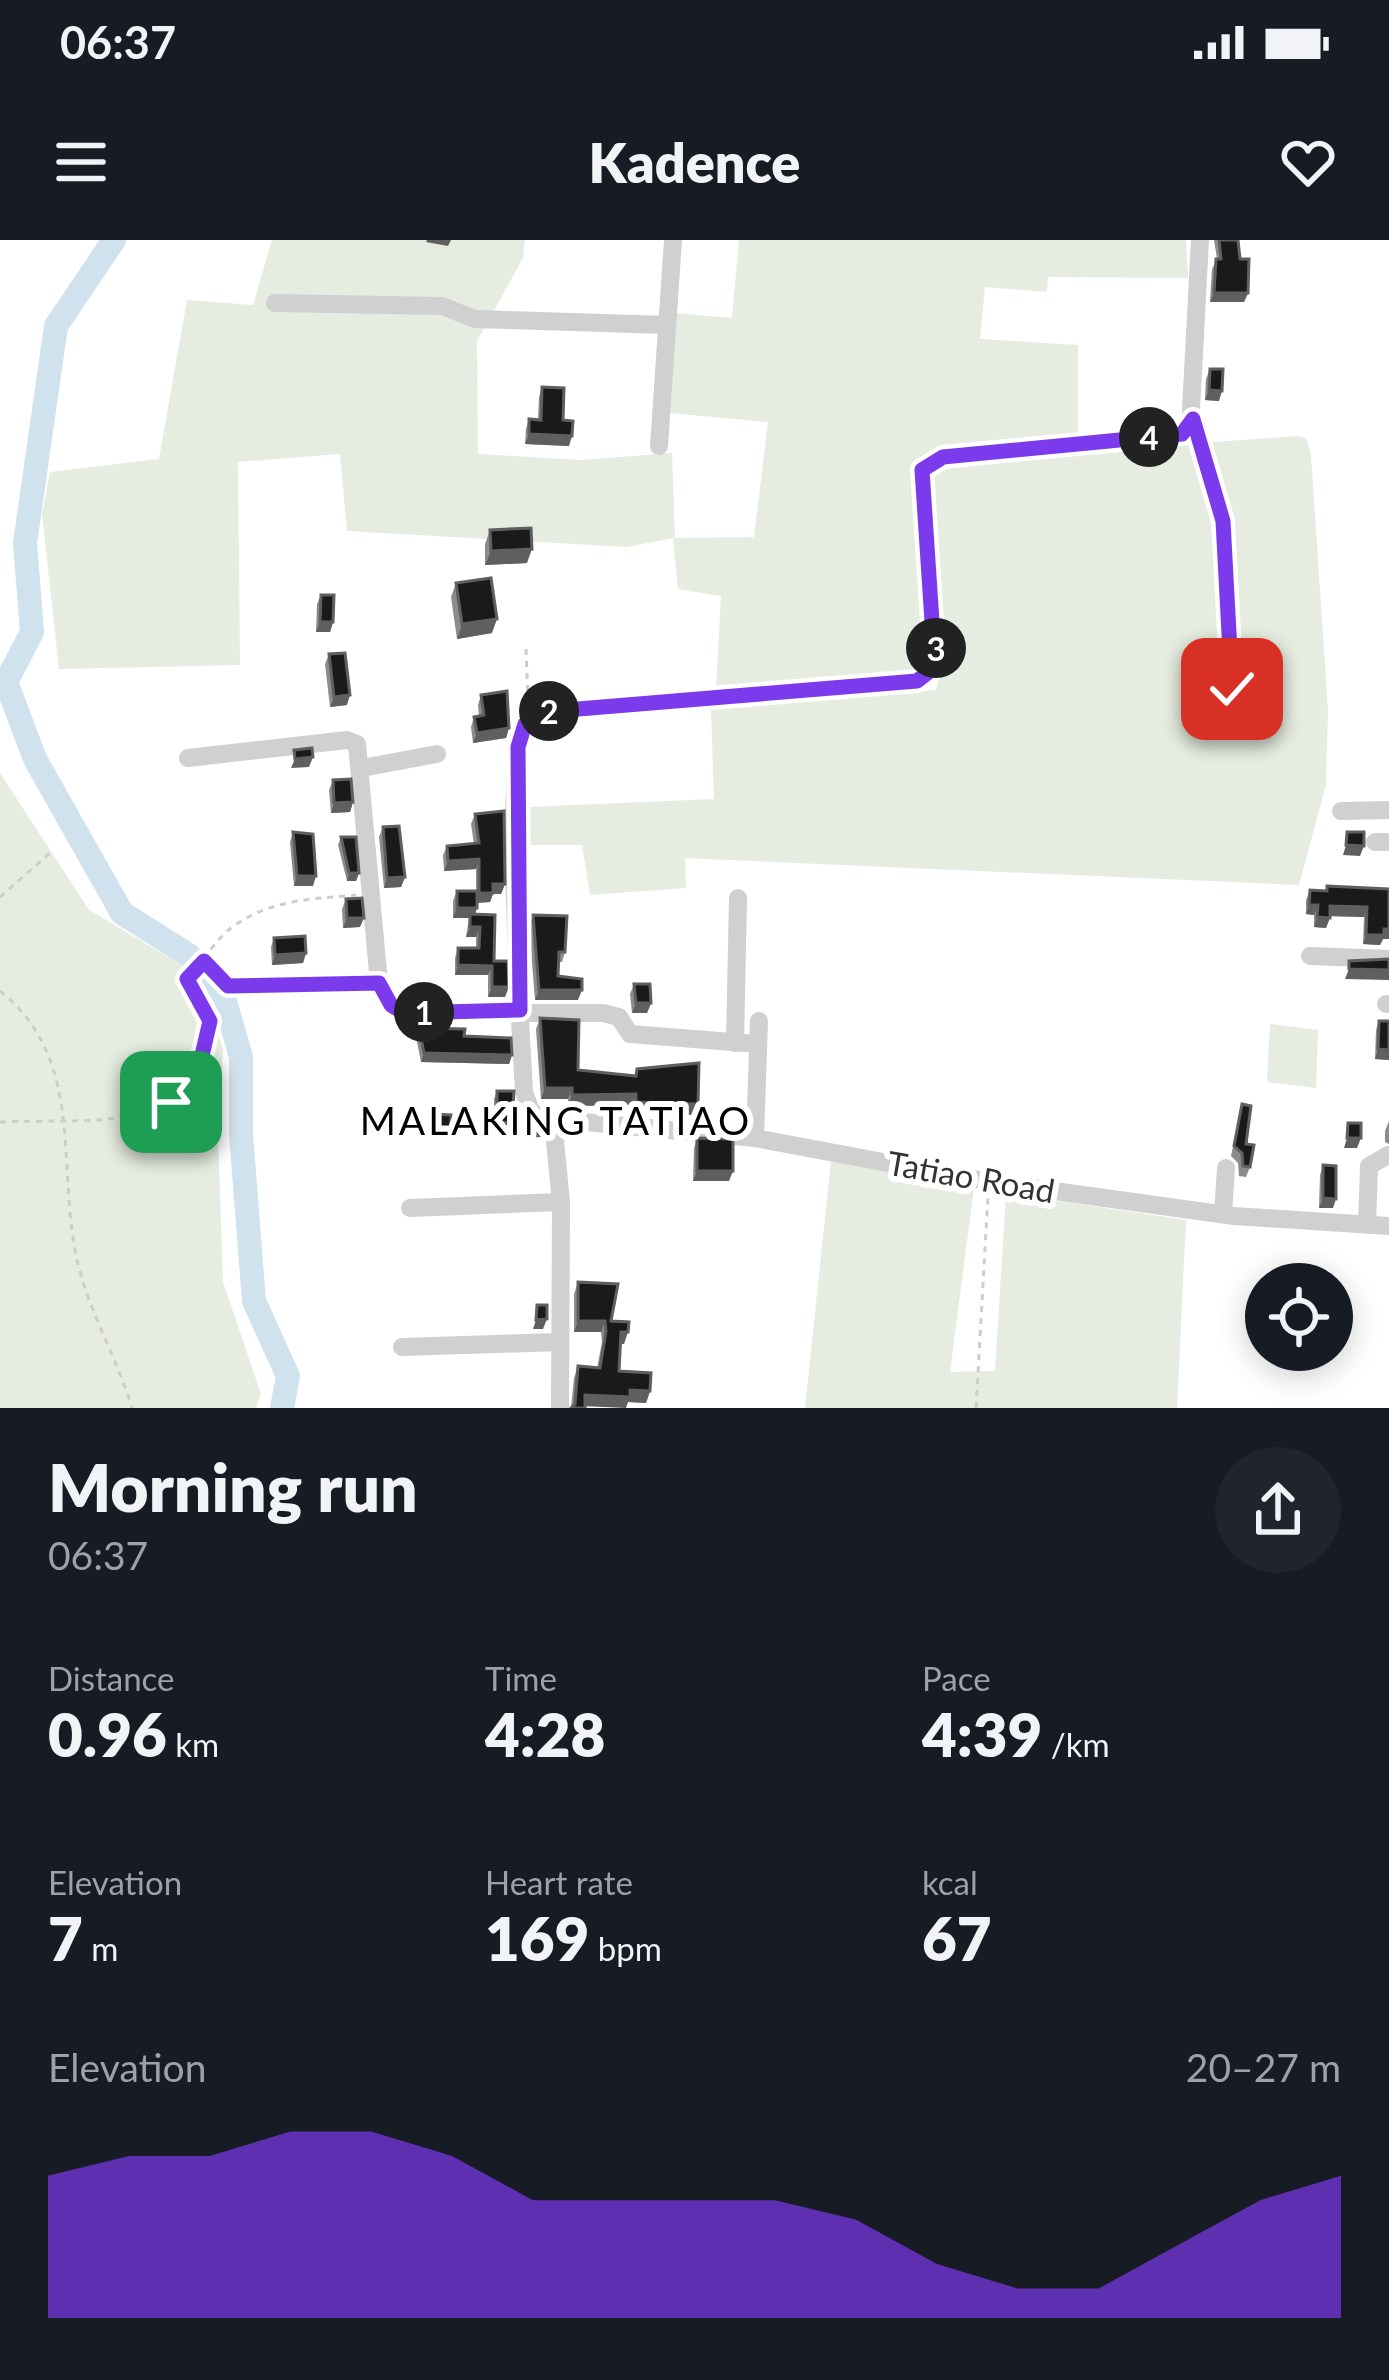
<!DOCTYPE html>
<html lang="en">
<head>
<meta charset="utf-8">
<style>
  :root { --surface:#171b24; --page:#20242c; --text:#f1f3f6; --muted:#9ea1a6; --accent:#7c3aed }
  body { margin:0; font-family:Lato,sans-serif; background:var(--page); color:var(--text); height:100vh; display:flex; flex-direction:column; font-size:45px; white-space:nowrap }
  * { box-sizing:border-box; margin:0 }
  p { font-size:39px; color:var(--muted) }
  .icon { flex:none; width:66px; height:66px; fill:none; stroke:currentColor; stroke-width:2; stroke-linecap:round; stroke-linejoin:round }
  .map { position:relative; height:1168px; overflow:hidden }
  .panel { display:flex; flex-direction:column; background:var(--surface); flex:1 }
  .panel>* { flex:none }
  .controls { position:absolute; left:1245px; top:1023px; display:grid; gap:24px }
  .controls a { display:grid; place-items:center; width:108px; height:108px; border-radius:50%; background:var(--surface); box-shadow:0 6px 30px #0003; font-size:60px }
  .pin { position:absolute; display:grid; place-items:center; width:102px; height:102px; color:#fff; margin:-51px; border-radius:24px; box-shadow:0 6px 18px #0006 }
  .km { position:absolute; width:60px; height:60px; margin:-30px; border-radius:50%; background:#222; color:#fff; font-size:33px; line-height:60px; text-align:center }
  .round { display:grid; place-items:center; flex:none; width:126px; height:126px; border-radius:63px; background:var(--page) }
  .overview { display:flex; align-items:center; justify-content:space-between; height:204px; padding:0 48px }
  h1 { font-size:66px; font-weight:800; line-height:90px }
  .metrics { display:grid; grid-template-columns:repeat(3,1fr); gap:18px; height:204px; padding:12px 48px }
  .metrics div { display:grid; align-content:center }
  .metrics b { font-size:60px; font-weight:800 }
  .metrics small { font-size:33px; font-weight:400 }
  .metrics p { font-size:33px }
  .chart { height:336px; padding:24px 48px }
  .chart p { display:flex; justify-content:space-between }
  .chart svg { width:100%; height:216px; margin-top:12px; fill:var(--accent); opacity:.7 }
  .status { display:flex; justify-content:space-between; align-items:center; height:84px; padding:0 60px; background:var(--surface); direction:ltr }
  .status svg { height:33px; fill:currentColor }
  header { display:flex; justify-content:space-between; align-items:center; height:156px; padding:0 48px; background:var(--surface); font-size:54px; font-weight:800 }
  .map>svg:first-child { display:block }
</style>
</head>
<body>
<div class="status"><b>06:37</b><svg viewBox="0 0 49 12"><path d="M0 12V9h3v3zM5 12V6h3v6zM10 12V3h3v9zM15 12V0h3v12zM26 1h20v11H26zM47 4h2v5h-2z"/></svg></div>
<header><svg class="icon" aria-label="menu" viewBox="0 0 24 24"><path d="M4 6h16M4 12h16M4 18h16"/></svg>Kadence<svg class="icon" aria-label="heart" viewBox="0 0 24 24"><path d="M12 20l-8-8c-3-5 5-10 8-4 3-6 11-1 8 4z"/></svg></header>
<div class="map">
<svg width="1389" height="1168" viewBox="0 0 1389 1168">
  <rect width="100%" height="100%" fill="#fff"/>
  <!-- green -->
  <path fill="#e6ecdf" d="M 272,0 L 525,0 L 523,18 L 477,101 L 478,214 L 581,220 L 672,213 L 675,298 L 754,297 L 768,182 L 670,173 L 676,73 L 732,78 L 739,0 L 1186,0 L 1188,38 L 1048,37 L 1047,52 L 985,47 L 980,99 L 1078,105 L 1078,196 L 941,209 L 915,225 L 930,404 L 926,423 L 915,434 L 716,449 L 721,356 L 678,349 L 673,298 L 627,307 L 347,291 L 340,214 L 238,222 L 240,425 L 59,429 L 42,275 L 50,232 L 159,219 L 187,60 L 253,65 Z
    M 1297,196 L 1306,198 L 1311,215 L 1328,470 L 1326,545 L 1299,645 L 685,618 L 686,648 L 590,655 L 582,605 L 527,605 L 529,567 L 714,559 L 711,469 L 936,450 L 942,428 L 929,233 L 946,225 L 1048,214 Z
    M 0,533 L 89,670 L 197,734 L 223,809 L 218,897 L 223,1042 L 261,1154 L 256,1168 L 0,1168 Z
    M 1270,784 L 1318,790 L 1316,848 L 1267,842 Z
    M 831,921 L 974,948 L 950,1132 L 995,1131 L 1006,953 L 1186,980 L 1177,1168 L 805,1168 Z"/>
  <g fill="none" stroke-linecap="round" stroke-linejoin="round">
    <!-- river -->
    <path stroke="#cfe2ee" stroke-width="24" d="M 114,0 L 56,86 L 25,303 L 32,392 L 6,442 L 35,519 L 122,673 L 190,716 L 223,754 L 241,817 L 241,895 L 254,1061 L 288,1136 L 282,1168"/>
    <!-- path -->
    <path stroke="#cdcdcd" stroke-width="3" stroke-dasharray="6 6" stroke-linecap="butt" d="M 1200,198 L 1223,281 L 1232,450
      M 526,409 L 528,462
      M 0,657 L 50,613
      M 205,723 L 228,746 L 365,744
      M 0,751 C 83,817 58,919 75,1010 C 85,1065 116,1115 132,1168
      M 0,882 C 101,877 184,901 210,781 L 187,739 C 202,724 214,701 231,688 C 269,660 309,659 356,655
      M 976,1168 L 988,956"/>
    <!-- minor -->
    <path stroke="#d0d0d0" stroke-width="18" d="M 1200,0 L 1190,188 L 1182,194 L 942,217 L 922,231 L 936,401 L 935,427 L 917,441 L 564,468 C 549,471 531,473 524,487 C 503,527 521,792 524,852 L 531,871 L 542,878 L 755,898 L 990,942 L 1234,976 L 1389,986
      M 275,63 L 442,66 L 475,79 L 666,85
      M 659,206 L 673,0
      M 188,518 L 347,500 L 357,504 L 379,743 L 391,765 L 404,773 L 603,773 L 619,777 L 630,794 L 758,804
      M 362,528 L 437,514
      M 1341,571 L 1389,570
      M 1375,602 L 1389,602
      M 1310,716 L 1389,719
      M 1386,764 L 1389,764
      M 735,803 L 738,658
      M 553,880 L 561,962 L 560,1168
      M 755,898 L 759,781
      M 410,968 L 561,962
      M 1223,974 L 1226,928
      M 1367,984 L 1369,926 L 1388,915
      M 402,1107 L 559,1102"/>
  </g>
  <!-- wall -->
  <path fill="#8c8c8c" d="M 1214,0 L 1238,0 L 1248,53 L 1244,62 L 1210,62 L 1212,29 L 1217,19 Z
    M 1210,129 L 1219,161 L 1205,160 L 1206,139 Z
    M 542,147 L 563,180 L 569,206 L 525,204 L 526,189 L 529,179 L 538,179 L 539,157 Z
    M 490,290 L 527,323 L 485,325 L 485,304 Z
    M 456,343 L 492,393 L 457,399 L 451,357 Z
    M 321,355 L 333,382 L 330,392 L 316,392 L 317,364 Z
    M 329,414 L 347,465 L 330,467 L 325,424 Z
    M 481,455 L 509,488 L 506,498 L 473,503 L 471,487 L 474,477 L 479,476 L 478,465 Z
    M 333,540 L 353,562 L 350,572 L 331,573 L 329,550 Z
    M 475,574 L 505,644 L 501,654 L 493,654 L 490,662 L 477,663 L 475,674 L 494,721 L 505,757 L 488,757 L 488,735 L 455,735 L 455,718 L 458,708 L 476,708 L 476,697 L 466,697 L 469,678 L 453,678 L 453,661 L 457,651 L 476,651 L 476,629 L 444,631 L 443,615 L 447,606 L 474,604 L 471,584 Z
    M 383,587 L 405,637 L 401,647 L 384,648 L 379,597 Z
    M 293,592 L 313,646 L 294,646 L 290,602 Z
    M 341,597 L 359,633 L 356,641 L 347,641 L 338,605 Z
    M 1327,646 L 1389,649 L 1389,699 L 1383,699 L 1380,705 L 1363,704 L 1364,677 L 1330,676 L 1326,688 L 1314,687 L 1314,675 L 1306,674 L 1306,660 L 1310,650 L 1325,651 Z
    M 346,659 L 360,687 L 343,688 L 342,669 Z
    M 533,675 L 565,712 L 562,722 L 559,722 L 558,736 L 578,760 L 535,760 L 529,685 Z
    M 274,698 L 306,713 L 303,723 L 272,725 L 271,707 Z
    M 634,744 L 651,763 L 647,773 L 632,773 L 630,754 Z
    M 540,778 L 578,830 L 634,836 L 637,829 L 694,875 L 632,873 L 632,865 L 568,866 L 568,859 L 541,859 L 536,789 Z
    M 1379,781 L 1389,781 L 1389,820 L 1375,819 L 1376,790 Z
    M 419,788 L 464,796 L 512,815 L 509,824 L 421,822 L 416,797 Z
    M 497,851 L 513,866 L 544,888 L 541,897 L 514,898 L 514,891 L 494,891 L 494,859 Z
    M 1242,864 L 1250,927 L 1246,937 L 1239,936 L 1238,923 L 1231,916 Z
    M 1389,881 L 1389,904 L 1385,902 L 1385,891 Z
    M 697,898 L 729,941 L 693,941 L 694,908 Z
    M 1323,925 L 1333,968 L 1319,968 L 1320,935 Z
    M 578,1042 L 611,1081 L 624,1104 L 620,1104 L 619,1131 L 650,1151 L 646,1163 L 628,1162 L 571,1168 L 574,1138 L 578,1126 L 597,1128 L 602,1102 L 601,1092 L 574,1092 L 574,1054 Z"/>
  <!-- shaded-wall -->
  <path fill="#5f5f5f" d="M 427,0 L 451,0 L 448,6 L 426,2 Z
    M 1214,53 L 1248,53 L 1244,62 L 1210,62 Z
    M 1209,150 L 1222,151 L 1219,161 L 1205,160 Z
    M 529,194 L 572,196 L 569,206 L 525,204 Z
    M 532,309 L 527,323 L 485,325 L 491,311 Z
    M 497,379 L 492,393 L 457,399 L 462,384 Z
    M 320,382 L 333,382 L 330,392 L 316,392 Z
    M 350,455 L 347,465 L 330,467 L 334,457 Z
    M 509,488 L 506,498 L 473,503 L 477,493 Z
    M 313,517 L 309,527 L 291,528 L 295,519 Z
    M 353,562 L 350,572 L 331,573 L 334,563 Z
    M 1346,605 L 1364,606 L 1360,616 L 1343,615 Z
    M 479,619 L 476,629 L 444,631 L 448,621 Z
    M 349,633 L 359,633 L 356,641 L 347,641 Z
    M 297,636 L 316,636 L 313,646 L 294,646 Z
    M 405,637 L 401,647 L 384,648 L 387,638 Z
    M 493,644 L 505,644 L 501,654 L 493,654 L 490,662 L 476,663 L 479,653 Z
    M 1309,665 L 1318,665 L 1314,675 L 1306,674 Z
    M 1330,666 L 1367,667 L 1364,677 L 1326,676 Z
    M 457,668 L 477,668 L 474,678 L 453,678 Z
    M 1317,677 L 1330,678 L 1326,688 L 1314,687 Z
    M 347,678 L 364,678 L 360,687 L 343,688 Z
    M 470,687 L 480,687 L 476,697 L 466,697 Z
    M 1384,689 L 1389,689 L 1389,699 L 1383,699 L 1380,705 L 1363,704 L 1366,695 Z
    M 306,713 L 303,723 L 272,725 L 275,715 Z
    M 458,725 L 492,726 L 488,735 L 455,735 Z
    M 1349,729 L 1389,730 L 1389,740 L 1345,739 Z
    M 492,747 L 509,747 L 505,757 L 488,757 Z
    M 539,750 L 582,750 L 578,760 L 535,760 Z
    M 636,763 L 651,763 L 647,773 L 632,773 Z
    M 1378,809 L 1389,810 L 1389,820 L 1375,819 Z
    M 424,813 L 512,815 L 509,824 L 421,822 Z
    M 545,848 L 572,848 L 568,859 L 541,859 Z
    M 636,854 L 632,865 L 568,866 L 572,855 Z
    M 636,862 L 698,864 L 694,875 L 632,873 Z
    M 497,882 L 517,883 L 514,891 L 494,891 Z
    M 430,886 L 451,887 L 448,896 L 427,896 Z
    M 544,888 L 541,897 L 514,898 L 517,890 Z
    M 1347,898 L 1361,898 L 1357,908 L 1344,908 Z
    M 697,931 L 733,931 L 729,941 L 693,941 Z
    M 1323,958 L 1336,959 L 1333,968 L 1319,968 Z
    M 547,1079 L 543,1089 L 533,1089 L 536,1080 Z
    M 578,1081 L 605,1081 L 601,1092 L 574,1092 Z
    M 621,1092 L 628,1092 L 624,1104 L 617,1103 Z
    M 630,1150 L 650,1151 L 646,1163 L 628,1162 L 626,1168 L 581,1166 L 585,1155 Z"/>
  <!-- building -->
  <path fill="#1a1a1a" stroke="#5f5f5f" stroke-width="3" d="M 1219,0 L 1238,0 L 1240,19 L 1249,19 L 1248,53 L 1214,53 L 1216,19 L 1221,19 Z
    M 1210,129 L 1223,129 L 1222,151 L 1209,150 Z
    M 542,147 L 564,148 L 563,180 L 573,181 L 572,196 L 529,194 L 529,179 L 541,180 Z
    M 531,288 L 532,309 L 491,311 L 490,290 Z
    M 491,338 L 497,379 L 462,384 L 456,343 Z
    M 321,355 L 334,355 L 333,382 L 320,382 Z
    M 345,413 L 350,455 L 334,457 L 329,414 Z
    M 507,451 L 509,488 L 477,493 L 474,477 L 484,475 L 481,455 Z
    M 312,508 L 313,517 L 295,519 L 294,510 Z
    M 351,539 L 353,562 L 334,563 L 333,540 Z
    M 504,571 L 505,644 L 493,644 L 493,653 L 479,653 L 479,619 L 448,621 L 447,606 L 479,603 L 475,574 Z
    M 399,586 L 405,637 L 387,638 L 383,587 Z
    M 293,592 L 313,594 L 316,636 L 297,636 Z
    M 1347,592 L 1364,592 L 1364,606 L 1346,605 Z
    M 341,597 L 356,597 L 359,633 L 349,633 Z
    M 1327,646 L 1389,649 L 1389,689 L 1384,689 L 1384,695 L 1366,695 L 1367,667 L 1330,666 L 1330,678 L 1317,677 L 1318,665 L 1309,665 L 1310,650 L 1327,651 Z
    M 457,651 L 477,651 L 477,668 L 457,668 Z
    M 362,658 L 364,678 L 347,678 L 346,659 Z
    M 470,674 L 495,675 L 494,721 L 508,721 L 509,747 L 492,747 L 492,726 L 458,725 L 458,708 L 479,708 L 480,687 L 470,687 Z
    M 533,675 L 567,676 L 565,712 L 559,712 L 558,736 L 582,739 L 582,750 L 539,750 Z
    M 305,696 L 306,713 L 275,715 L 274,698 Z
    M 1389,719 L 1389,730 L 1349,729 L 1349,721 Z
    M 634,744 L 650,744 L 651,763 L 636,763 Z
    M 540,778 L 579,780 L 578,830 L 636,836 L 637,829 L 699,823 L 698,864 L 636,862 L 636,854 L 572,855 L 572,848 L 545,848 Z
    M 1379,781 L 1389,781 L 1389,810 L 1378,809 Z
    M 419,788 L 465,789 L 464,796 L 511,798 L 512,815 L 424,813 Z
    M 497,851 L 514,851 L 513,866 L 521,866 L 544,888 L 517,890 L 517,883 L 497,882 Z
    M 1242,864 L 1251,866 L 1246,904 L 1254,905 L 1250,927 L 1243,926 L 1242,913 L 1234,906 Z
    M 431,874 L 451,875 L 451,887 L 430,886 Z
    M 1348,883 L 1361,883 L 1361,898 L 1347,898 Z
    M 697,898 L 733,899 L 733,931 L 697,931 Z
    M 1323,925 L 1336,926 L 1336,959 L 1323,958 Z
    M 578,1042 L 618,1044 L 611,1081 L 629,1082 L 628,1092 L 621,1092 L 619,1131 L 651,1133 L 650,1151 L 630,1150 L 630,1157 L 585,1155 L 585,1168 L 571,1168 L 575,1164 L 578,1126 L 600,1128 L 606,1091 L 605,1081 L 578,1081 Z
    M 537,1065 L 547,1065 L 547,1079 L 536,1080 Z"/>
  <g fill="none" stroke-linecap="round" stroke-linejoin="round">
    <!-- route casing -->
    <g stroke="#fff" stroke-width="24">
      <path id="route" d="M 171,862 L 200,824 L 210,781 L 187,739 L 204,721 L 228,746 L 379,743 L 391,765 L 404,773 L 520,770 L 518,507 L 525,484 L 542,472 L 917,441 L 935,427 L 922,230 L 943,217 L 1182,194 L 1193,179 L 1223,281 L 1232,449"/>
    </g>
    <!-- route -->
    <use href="#route" stroke="#7c3aed" stroke-width="15"/>
  </g>
  <g text-anchor="middle" stroke-width="12" stroke-linejoin="round" paint-order="stroke">
    <!-- street labels -->
    <g font-size="33" fill="#333" stroke="#fff">
      <text transform="translate(971 937) rotate(10)" y="12">Tatiao Road</text>
    </g>
    <!-- quarter labels -->
    <g font-size="39" letter-spacing="3" fill="#000" stroke="#fff">
      <text x="556" y="895">MALAKING TATIAO</text>
    </g>
  </g>
</svg>
<div class="controls">
<a><svg class="icon" aria-label="locate" viewBox="0 0 24 24"><circle cx="12" cy="12" r="6"/><path d="M12 2v4M12 18v4M2 12h4M18 12h4"/></svg></a>
</div>
<div class="pin" style="left:171px;top:862px;background:#1e9e55"><svg class="icon" aria-label="arrive" viewBox="0 0 24 24"><path d="M6 21V4h12l-3 4 3 4H6"/></svg></div>
<div class="pin" style="left:1232px;top:449px;background:#d93025"><svg class="icon" aria-label="check" viewBox="0 0 24 24"><path d="M5 12l5 5 9-10"/></svg></div>
<b class="km" style="left:424px;top:772px">1</b>
<b class="km" style="left:549px;top:471px">2</b>
<b class="km" style="left:936px;top:408px">3</b>
<b class="km" style="left:1149px;top:197px">4</b>
</div>
<section class="panel">
<div class="overview"><div><h1>Morning run</h1><p>06:37</p></div><a class="round"><svg class="icon" aria-label="share" viewBox="0 0 24 24"><path d="M12 15V3M7 8l5-5 5 5M5 13v7h14v-7"/></svg></a></div>
<div class="metrics">
<div><p>Distance</p><b>0.96<small> km</small></b></div>
<div><p>Time</p><b>4:28</b></div>
<div><p>Pace</p><b>4:39<small> /km</small></b></div>
</div>
<div class="metrics">
<div><p>Elevation</p><b>7<small> m</small></b></div>
<div><p>Heart rate</p><b>169<small> bpm</small></b></div>
<div><p>kcal</p><b>67</b></div>
</div>
<div class="chart"><p><span>Elevation</span>20–27 m</p>
<svg viewBox="0 0 160 44" preserveAspectRatio="none"><path d="M0 44V15L10 11L20 11L30 6L40 6L50 11L60 20L70 20L80 20L90 20L100 24L110 33L120 38L130 38L140 29L150 20L160 15V44z"/></svg>
</div>
</section>
</body>
</html>
